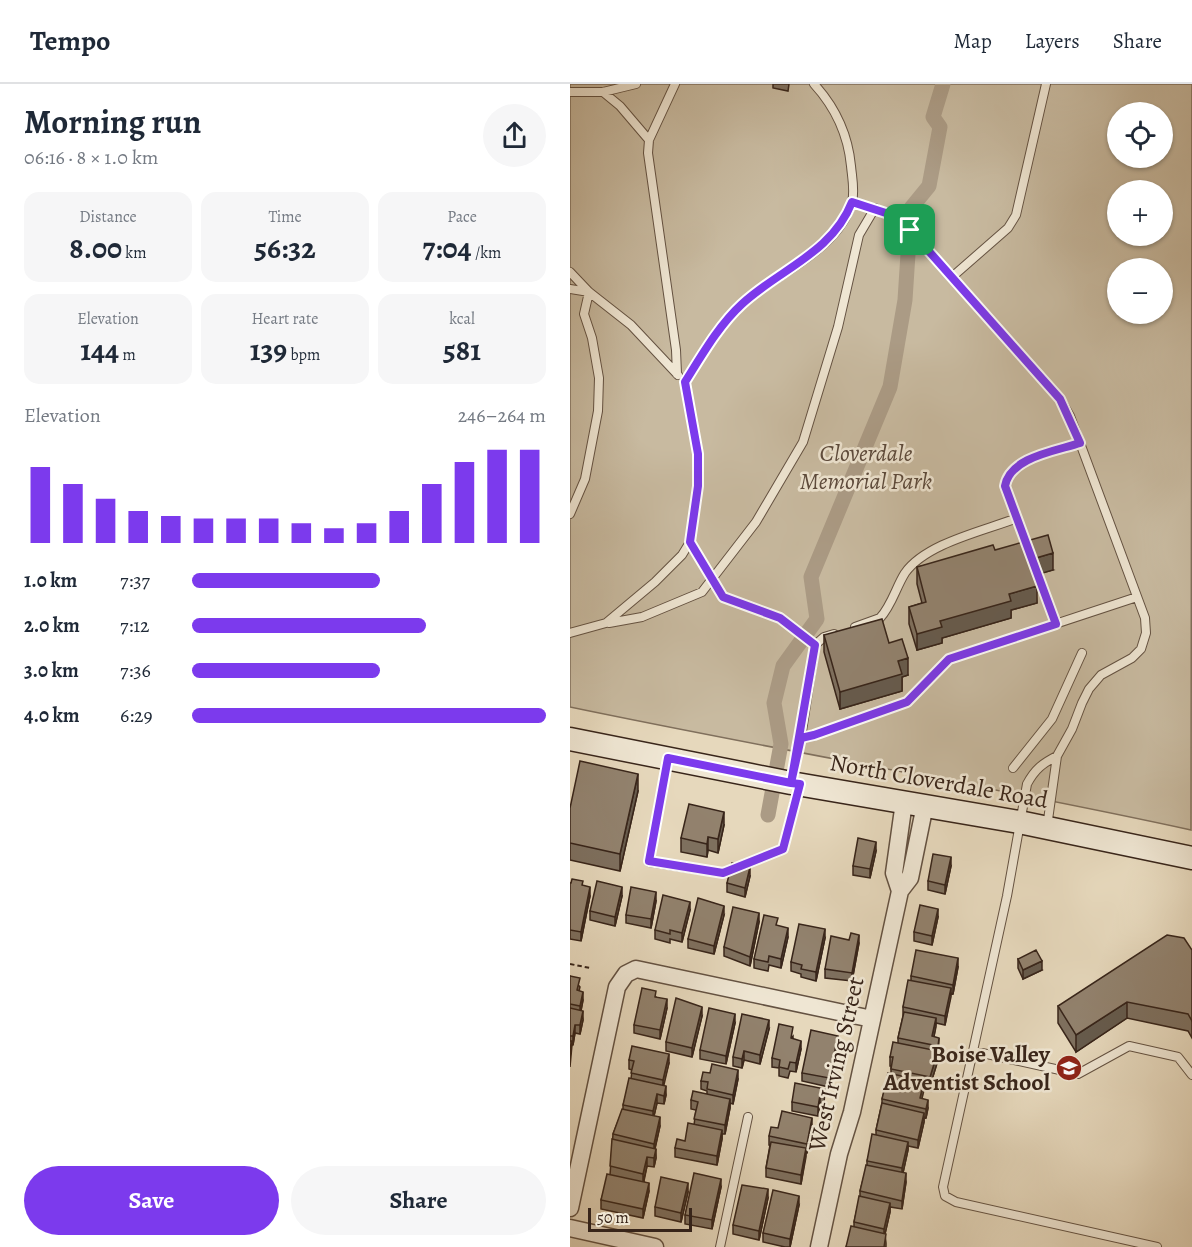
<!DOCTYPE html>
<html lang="en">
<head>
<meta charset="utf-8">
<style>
  :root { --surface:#fff; --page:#f6f6f7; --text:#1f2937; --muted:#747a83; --line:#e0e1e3; --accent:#7c3aed }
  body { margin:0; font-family:Alegreya,serif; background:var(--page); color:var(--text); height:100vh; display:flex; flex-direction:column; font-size:22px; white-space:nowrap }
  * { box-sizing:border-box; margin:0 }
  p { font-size:20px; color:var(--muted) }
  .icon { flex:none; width:33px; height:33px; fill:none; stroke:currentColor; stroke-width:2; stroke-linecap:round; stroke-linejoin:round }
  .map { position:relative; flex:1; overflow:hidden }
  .side { display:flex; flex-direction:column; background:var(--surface); width:570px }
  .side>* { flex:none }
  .tools { position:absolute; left:537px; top:18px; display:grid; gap:12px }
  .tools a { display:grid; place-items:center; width:66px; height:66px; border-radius:50%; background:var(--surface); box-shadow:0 2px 4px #0004; font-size:30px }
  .scale { position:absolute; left:18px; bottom:15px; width:104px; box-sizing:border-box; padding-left:6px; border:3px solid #38251a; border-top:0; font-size:16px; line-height:21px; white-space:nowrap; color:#38251a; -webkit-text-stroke:4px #efe6d3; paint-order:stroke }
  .pin { position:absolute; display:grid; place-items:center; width:51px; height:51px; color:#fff; margin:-26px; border-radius:12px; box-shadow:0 3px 9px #0006 }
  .round { display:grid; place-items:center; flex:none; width:63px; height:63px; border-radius:32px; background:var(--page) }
  .head { display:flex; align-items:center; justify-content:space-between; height:102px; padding:0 24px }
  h1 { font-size:33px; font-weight:600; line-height:45px }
  .metrics { display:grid; grid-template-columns:repeat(3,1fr); gap:9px; height:102px; padding:6px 24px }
  .metrics div { display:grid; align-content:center; border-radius:15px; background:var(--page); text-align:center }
  .metrics b { font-size:30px; font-weight:600 }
  .metrics small { font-size:16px; font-weight:400 }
  .metrics p { font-size:16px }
  .chart { height:168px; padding:12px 24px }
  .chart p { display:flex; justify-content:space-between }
  .chart svg { width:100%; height:108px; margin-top:6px; stroke:var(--accent); stroke-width:6 }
  .button { display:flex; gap:12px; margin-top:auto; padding:12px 24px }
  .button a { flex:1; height:69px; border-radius:36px; background:var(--accent); color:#fff; font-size:24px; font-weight:600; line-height:69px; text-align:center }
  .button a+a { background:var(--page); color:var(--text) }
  ul { padding:0 24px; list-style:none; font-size:20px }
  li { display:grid; grid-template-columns:96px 72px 1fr; align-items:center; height:45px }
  li i { height:15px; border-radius:8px; background:var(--accent) }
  header { display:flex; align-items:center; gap:36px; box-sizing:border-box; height:84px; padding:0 30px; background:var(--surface); border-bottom:2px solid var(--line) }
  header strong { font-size:28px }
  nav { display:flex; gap:33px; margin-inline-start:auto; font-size:21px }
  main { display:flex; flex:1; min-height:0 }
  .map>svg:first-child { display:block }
</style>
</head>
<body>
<header>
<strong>Tempo</strong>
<nav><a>Map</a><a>Layers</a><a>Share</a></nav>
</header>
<main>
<section class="side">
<div class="head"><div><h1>Morning run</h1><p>06:16 · 8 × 1.0 km</p></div><a class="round"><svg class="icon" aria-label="share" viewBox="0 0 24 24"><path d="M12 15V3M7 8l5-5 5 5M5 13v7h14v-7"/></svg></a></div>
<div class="metrics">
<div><p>Distance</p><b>8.00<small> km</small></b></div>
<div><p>Time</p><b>56:32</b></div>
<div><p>Pace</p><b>7:04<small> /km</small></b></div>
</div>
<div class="metrics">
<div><p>Elevation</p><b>144<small> m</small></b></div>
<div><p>Heart rate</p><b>139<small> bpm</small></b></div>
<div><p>kcal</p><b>581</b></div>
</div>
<div class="chart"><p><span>Elevation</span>246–264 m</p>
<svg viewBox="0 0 160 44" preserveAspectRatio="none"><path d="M5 44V13M15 44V20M25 44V26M35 44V31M45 44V33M55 44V34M65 44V34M75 44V34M85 44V36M95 44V38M105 44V36M115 44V31M125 44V20M135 44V11M145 44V6M155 44V6"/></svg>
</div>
<ul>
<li><b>1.0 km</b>7:37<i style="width:53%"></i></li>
<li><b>2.0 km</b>7:12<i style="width:66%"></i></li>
<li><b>3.0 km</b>7:36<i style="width:53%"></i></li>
<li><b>4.0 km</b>6:29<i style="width:100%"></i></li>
</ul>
<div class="button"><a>Save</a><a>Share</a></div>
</section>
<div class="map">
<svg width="622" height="1163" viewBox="0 0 622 1163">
  <rect width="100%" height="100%" fill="#e6d8bc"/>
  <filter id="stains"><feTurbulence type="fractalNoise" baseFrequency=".00333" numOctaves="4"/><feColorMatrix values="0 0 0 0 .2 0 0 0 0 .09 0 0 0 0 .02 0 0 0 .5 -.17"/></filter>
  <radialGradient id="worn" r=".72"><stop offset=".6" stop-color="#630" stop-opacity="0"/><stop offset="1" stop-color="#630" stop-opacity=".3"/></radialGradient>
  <!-- green -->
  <path fill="#c8baa0" stroke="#80705d" stroke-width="1.5" fill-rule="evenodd" d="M 0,0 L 622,0 L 621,746 C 415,701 206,666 0,623 ZM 548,28 L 592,28 L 592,74 L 548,74 ZM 548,106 L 592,106 L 592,152 L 548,152 ZM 548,184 L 592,184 L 592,230 L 548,230 Z"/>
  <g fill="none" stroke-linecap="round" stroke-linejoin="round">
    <!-- canal -->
    <path stroke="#ab9b85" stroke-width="15" d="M 198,731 L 211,660 L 204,619 L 213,582 L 247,535 L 241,493 L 320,303 L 335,216 L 341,124 L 359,102 L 370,43 L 363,33 L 373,0"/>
    <!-- service casing -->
    <g stroke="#645242" stroke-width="10">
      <path id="service" d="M 105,0 L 79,56 L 78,69 L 106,266 L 107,290
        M 0,8 L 33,8 L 66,0
        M 33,8 L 50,22 L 79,56
        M 282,118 L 325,132 L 340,146 L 490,315 L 500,332 L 575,534 L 576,549 L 571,565 L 562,574 L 531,591 L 519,605 L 512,619 L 502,645 L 487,672 L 477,743
        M 0,188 L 19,208 L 61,241 L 108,291
        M 382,193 L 438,144 L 446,131 L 476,0
        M 0,205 L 19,208 L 14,230 L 22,254 L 29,294 L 28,327 L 15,395 L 0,430
        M 120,458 L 153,513 L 210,534 L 245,561
        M 459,467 L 435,402 C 440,373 486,367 510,359
        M 465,482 L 486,540
        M 39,539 L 72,533 L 132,508 L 186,438 L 233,358 L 268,243 L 289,151 L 305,124
        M 285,543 L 310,534 C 322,521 326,503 335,489 C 356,459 414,447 447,434
        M 0,549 L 36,539 L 85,498 L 112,471 L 120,458 L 128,402 L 128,370 L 115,298 C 132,271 149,242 172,220 C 206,189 268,167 282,118 C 285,107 282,93 281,82 C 278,50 265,23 244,0
        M 231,654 L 245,561 L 254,553 L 264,550
        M 487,672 C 473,679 465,685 457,700 L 437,812 L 403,967 L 508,990 L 559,962 L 608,973 L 622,991
        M 98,674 L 79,778 L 153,789 L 213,765 L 229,701
        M 443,684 L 482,635 L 512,569
        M 221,698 L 231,654 L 244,651 L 337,618 L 379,575 L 567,513
        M 403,967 L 373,1103 L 375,1112 L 386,1118 L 587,1163
        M 150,1163 L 178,1033"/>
    </g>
    <!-- minor casing -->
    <g stroke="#645242" stroke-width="19">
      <path id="minor" d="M 334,718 L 324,789 L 330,807 L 340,794 L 355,721
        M 0,1124 L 47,903 L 56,890 L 66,885 L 302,935
        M 0,1144 L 85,1163
        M 249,1163 L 269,1070 L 282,1028 L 330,807"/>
    </g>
    <!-- secondary casing -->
    <g stroke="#38251a" stroke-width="25">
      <path id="secondary" d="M 0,655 L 221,699 L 449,738 L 622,774"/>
    </g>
    <!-- path -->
    <path stroke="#38251a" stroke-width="2" stroke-dasharray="4.5 3" stroke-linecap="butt" d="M 0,880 L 20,884"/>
    <!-- service -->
    <use href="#service" stroke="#efe6d3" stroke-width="8"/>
    <!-- minor -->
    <use href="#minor" stroke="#efe6d3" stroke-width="16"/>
    <!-- secondary -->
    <use href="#secondary" stroke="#efe6d3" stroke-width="22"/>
  </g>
  <!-- wall -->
  <path fill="#7e705f" stroke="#38251a" stroke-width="1.5" d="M 203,0 L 219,0 L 218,7 L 203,4 Z
    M 425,466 L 483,486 L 464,491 L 467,519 L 441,526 L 441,534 L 372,554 L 372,559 L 347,566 L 339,540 L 339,523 L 352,519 L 347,500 L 347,483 Z
    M 254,551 L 319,559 L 338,591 L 332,593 L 332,607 L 270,625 L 254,568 Z
    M 68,707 L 50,787 L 0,776 L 0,724 Z
    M 154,741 L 148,769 L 138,766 L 137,773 L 111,768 L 111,754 Z
    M 306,767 L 300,794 L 283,791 L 283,782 Z
    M 381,782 L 375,810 L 358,806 L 358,797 Z
    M 180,792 L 175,813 L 157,808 L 157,799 Z
    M 0,799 L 13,802 L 20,812 L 11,857 L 0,855 Z
    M 52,812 L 45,842 L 20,836 L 20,827 Z
    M 86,817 L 81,844 L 56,839 L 56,831 Z
    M 120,826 L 112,858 L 100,855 L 100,859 L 85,855 L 85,846 Z
    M 154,831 L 144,870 L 118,864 L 118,855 Z
    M 368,833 L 362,861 L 344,857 L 344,848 Z
    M 189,838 L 180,882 L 154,872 L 154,863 Z
    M 208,842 L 218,853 L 211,884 L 199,881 L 198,887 L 184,884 L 184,875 Z
    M 255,854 L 246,897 L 231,893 L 231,890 L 221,887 L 221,878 Z
    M 279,856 L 289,859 L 282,897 L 255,894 L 255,885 Z
    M 622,866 L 622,954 L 618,947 L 557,934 L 506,968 L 488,939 L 488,922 Z
    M 448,875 L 472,886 L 453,895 L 448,884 Z
    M 388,883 L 383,910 L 381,909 L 375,941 L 366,939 L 364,953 L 369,963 L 368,976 L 360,1002 L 354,1000 L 352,1014 L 358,1024 L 356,1034 L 354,1033 L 354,1038 L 348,1064 L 338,1062 L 338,1066 L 333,1089 L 336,1098 L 332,1125 L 320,1123 L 320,1128 L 315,1150 L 316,1159 L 316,1163 L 276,1163 L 284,1143 L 284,1138 L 290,1112 L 290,1107 L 297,1081 L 297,1077 L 306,1051 L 306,1046 L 312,1019 L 312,1015 L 321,989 L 321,982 L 320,982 L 320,973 L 328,959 L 328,954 L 333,932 L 333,923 L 341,896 L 341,892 Z
    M 0,892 L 10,903 L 9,907 L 13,916 L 11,927 L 13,936 L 10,950 L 5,949 L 3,961 L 2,961 L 0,983 Z
    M 86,913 L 97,924 L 90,955 L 64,949 L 64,941 Z
    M 132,932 L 122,973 L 96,967 L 96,958 Z
    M 165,939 L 156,980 L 130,975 L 130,966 Z
    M 199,945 L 190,980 L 174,976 L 172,984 L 163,982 L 163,973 Z
    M 223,952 L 223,955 L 231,965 L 226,988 L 220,987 L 218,994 L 209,992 L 209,984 L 202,983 L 202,974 Z
    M 268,961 L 259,1003 L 232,997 L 232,989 Z
    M 59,976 L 99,979 L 93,1001 L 96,1011 L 94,1020 L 87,1019 L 84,1032 L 90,1042 L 85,1065 L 86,1074 L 84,1083 L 77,1082 L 74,1097 L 79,1107 L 73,1134 L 31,1125 L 31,1116 L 40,1091 L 43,1050 L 53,1025 L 53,1021 L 61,995 L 62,986 L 59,985 Z
    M 168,995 L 163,1020 L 160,1019 L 160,1024 L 155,1050 L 152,1050 L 152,1055 L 147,1081 L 105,1073 L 105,1064 L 115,1057 L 124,1041 L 126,1026 L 121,1025 L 121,1016 L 137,1010 L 137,1007 L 131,1005 L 131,997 Z
    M 255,1005 L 254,1020 L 250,1019 L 248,1032 L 222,1027 L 222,1018 Z
    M 242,1043 L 237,1069 L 236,1069 L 231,1100 L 196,1093 L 196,1084 L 200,1061 L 199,1061 L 199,1052 L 208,1044 Z
    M 151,1103 L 142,1145 L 115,1140 L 115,1131 Z
    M 118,1108 L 111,1138 L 85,1132 L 85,1123 Z
    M 198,1114 L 189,1156 L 163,1150 L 163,1141 Z
    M 229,1121 L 220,1163 L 215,1163 L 193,1158 L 193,1149 Z"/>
  <!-- shaded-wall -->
  <path fill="#665b4d" stroke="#38251a" stroke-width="1.5" d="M 483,469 L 483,486 L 459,493 L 459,476 Z
    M 467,502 L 467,519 L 441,526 L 441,534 L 372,554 L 372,559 L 347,566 L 347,550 L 370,537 L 439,510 Z
    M 338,574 L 338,591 L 332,593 L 332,607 L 270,625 L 270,608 L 328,577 Z
    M 68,690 L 68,707 L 50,787 L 50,770 Z
    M 154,728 L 154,741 L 148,769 L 148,755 Z
    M 138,753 L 138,766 L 137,773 L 137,760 Z
    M 306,758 L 306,767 L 300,794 L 300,785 Z
    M 381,773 L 381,782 L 375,810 L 375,801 Z
    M 180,783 L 180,792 L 175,813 L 175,804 Z
    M 20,803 L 20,812 L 11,857 L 11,848 Z
    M 52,803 L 52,812 L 45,842 L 45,833 Z
    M 86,808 L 86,817 L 81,844 L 81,835 Z
    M 120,818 L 120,826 L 112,858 L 112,849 Z
    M 154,822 L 154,831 L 144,870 L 144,862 Z
    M 368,825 L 368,833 L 362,861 L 362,852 Z
    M 189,829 L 189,838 L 180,882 L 180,873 Z
    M 218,844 L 218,853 L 211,884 L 211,875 Z
    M 255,845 L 255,854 L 246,897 L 246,888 Z
    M 289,851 L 289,859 L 282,897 L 282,889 Z
    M 388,874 L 388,883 L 383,910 L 383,901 Z
    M 472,877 L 472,886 L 453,895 L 453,886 Z
    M 381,904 L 381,913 L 375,941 L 375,932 Z
    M 13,908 L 13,916 L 10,931 L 10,922 Z
    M 97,915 L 97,924 L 90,955 L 90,946 Z
    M 557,918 L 557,934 L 506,968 L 506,951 Z
    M 132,923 L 132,932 L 122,973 L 122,964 Z
    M 13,927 L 13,936 L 10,950 L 10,941 Z
    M 165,930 L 165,939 L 156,980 L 156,972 Z
    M 366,934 L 366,943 L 362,961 L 362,952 Z
    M 199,936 L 199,945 L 190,980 L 190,971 Z
    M 5,941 L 5,949 L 3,961 L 3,952 Z
    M 268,952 L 268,961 L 259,1003 L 259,994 Z
    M 369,954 L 368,976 L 360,1002 L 360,993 L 368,967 Z
    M 231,957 L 231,965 L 226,988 L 226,979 Z
    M 174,967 L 174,976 L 172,984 L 172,975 Z
    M 99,970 L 99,979 L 93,1005 L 93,996 Z
    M 168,986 L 168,995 L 163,1020 L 163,1011 Z
    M 354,997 L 354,1006 L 350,1023 L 350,1014 Z
    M 96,1002 L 96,1011 L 94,1020 L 94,1012 Z
    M 87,1010 L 87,1019 L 83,1036 L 83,1027 Z
    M 250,1011 L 250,1019 L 248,1032 L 248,1023 Z
    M 160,1015 L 160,1024 L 155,1050 L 155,1041 Z
    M 358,1016 L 358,1024 L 356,1034 L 356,1025 Z
    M 354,1029 L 354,1038 L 348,1064 L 348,1056 Z
    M 90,1033 L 90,1042 L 84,1068 L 84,1060 Z
    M 242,1034 L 242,1043 L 237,1069 L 237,1060 Z
    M 152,1046 L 152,1055 L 147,1081 L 147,1072 Z
    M 338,1058 L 338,1066 L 332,1093 L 332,1084 Z
    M 236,1064 L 236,1073 L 231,1100 L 231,1091 Z
    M 86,1065 L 86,1074 L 84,1083 L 84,1074 Z
    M 77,1073 L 77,1082 L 73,1099 L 73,1090 Z
    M 336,1089 L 336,1098 L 332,1125 L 332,1117 Z
    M 151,1095 L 151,1103 L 142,1145 L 142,1136 Z
    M 79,1099 L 79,1107 L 73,1134 L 73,1125 Z
    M 118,1099 L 118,1108 L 111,1138 L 111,1129 Z
    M 198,1105 L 198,1114 L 189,1156 L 189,1147 Z
    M 229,1112 L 229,1121 L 220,1163 L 220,1155 Z
    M 320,1119 L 320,1128 L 314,1154 L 314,1145 Z"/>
  <!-- building -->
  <path fill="#92826e" stroke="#38251a" stroke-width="1.5" d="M 478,451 L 483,469 L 459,476 L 467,502 L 439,510 L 441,517 L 370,537 L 372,543 L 347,550 L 339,523 L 356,518 L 347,483 L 423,461 L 425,466 Z
    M 312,535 L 319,559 L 332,555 L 338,574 L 328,577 L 332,590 L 270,608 L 254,551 Z
    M 10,677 L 68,690 L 50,770 L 0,759 L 0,724 Z
    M 119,720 L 154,728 L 148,755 L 138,753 L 137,760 L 111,754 Z
    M 288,754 L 306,758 L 300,785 L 283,782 Z
    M 363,770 L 381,773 L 375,801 L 358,797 Z
    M 162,779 L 180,783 L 175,804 L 157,799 Z
    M 2,795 L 13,797 L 12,801 L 20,803 L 11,848 L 0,846 L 0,799 L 1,799 Z
    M 27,797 L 52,803 L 45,833 L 20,827 Z
    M 61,803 L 86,808 L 81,835 L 56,831 Z
    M 93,811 L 120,818 L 112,849 L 100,846 L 100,850 L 85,846 Z
    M 128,814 L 154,822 L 144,862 L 118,855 Z
    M 350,821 L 368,825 L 362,852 L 344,848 Z
    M 163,823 L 189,829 L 180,873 L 154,863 Z
    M 194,831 L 208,834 L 206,841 L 218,844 L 211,875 L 199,872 L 198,878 L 184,875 Z
    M 229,840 L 255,845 L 246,888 L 231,885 L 232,881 L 221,878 Z
    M 281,849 L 289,851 L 282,889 L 255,885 L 261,852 L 279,856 Z
    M 597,851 L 614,854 L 622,866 L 622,937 L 618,930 L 557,918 L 506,951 L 488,922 Z
    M 346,866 L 388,874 L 383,901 L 341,892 Z
    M 466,866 L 472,877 L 453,886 L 448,875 Z
    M 0,892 L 10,894 L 7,906 L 13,908 L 10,922 L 0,920 Z
    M 338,896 L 381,904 L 375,932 L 333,923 Z
    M 72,904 L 86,907 L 85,913 L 97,915 L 90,946 L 64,941 Z
    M 106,914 L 132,923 L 122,964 L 96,958 Z
    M 0,924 L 13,927 L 10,941 L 5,941 L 3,952 L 0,952 Z
    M 139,924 L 165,930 L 156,972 L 130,966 Z
    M 334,928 L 366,934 L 362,952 L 369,954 L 368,962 L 328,954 Z
    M 172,930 L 199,936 L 190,971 L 174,967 L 172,975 L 163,973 Z
    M 209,940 L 223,943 L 221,954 L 231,957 L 226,979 L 220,978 L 218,985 L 209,983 L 210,976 L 202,974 Z
    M 241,946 L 268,952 L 259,994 L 232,989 Z
    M 0,957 L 2,957 L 0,974 Z
    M 323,958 L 368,967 L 360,993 L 321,985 L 323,973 L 320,973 Z
    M 62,962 L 99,970 L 93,996 L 61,989 L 64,977 L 59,976 Z
    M 142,980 L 168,986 L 163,1011 L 137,1005 L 138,998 L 131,997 L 133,988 L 140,989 Z
    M 318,989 L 354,997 L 350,1014 L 358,1016 L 356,1025 L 312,1015 Z
    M 59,994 L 96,1002 L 94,1012 L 87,1010 L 83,1027 L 53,1021 Z
    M 225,999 L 255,1005 L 254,1011 L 250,1011 L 248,1023 L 222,1018 Z
    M 123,1007 L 160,1015 L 155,1041 L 124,1035 L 128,1018 L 121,1016 Z
    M 312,1019 L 354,1029 L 348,1056 L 306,1046 Z
    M 52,1025 L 90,1033 L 84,1060 L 43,1050 Z
    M 212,1027 L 242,1034 L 237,1060 L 199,1052 L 201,1043 L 208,1044 Z
    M 118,1039 L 152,1046 L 147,1072 L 105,1064 L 107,1055 L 115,1057 Z
    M 302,1050 L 338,1058 L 332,1084 L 297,1077 Z
    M 42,1055 L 86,1065 L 84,1074 L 77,1073 L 73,1090 L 40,1082 Z
    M 201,1058 L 236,1064 L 231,1091 L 196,1084 Z
    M 296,1081 L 336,1089 L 332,1117 L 290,1107 Z
    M 124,1089 L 151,1095 L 142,1136 L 115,1131 Z
    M 37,1090 L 79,1099 L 73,1125 L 31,1116 Z
    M 91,1093 L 118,1099 L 111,1129 L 85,1123 Z
    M 172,1101 L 198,1105 L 189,1147 L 163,1141 Z
    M 203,1106 L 229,1112 L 220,1155 L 193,1149 Z
    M 289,1112 L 320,1119 L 314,1145 L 284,1138 Z
    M 281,1142 L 316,1150 L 314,1163 L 276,1163 Z"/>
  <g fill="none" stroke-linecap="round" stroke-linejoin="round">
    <!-- route casing -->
    <g stroke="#fff" stroke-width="12">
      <path id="route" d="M 340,146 L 325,132 L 282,118 C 262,169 210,185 172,220 C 149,241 132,271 115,298 L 128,370 L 128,402 L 120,458 L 153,513 L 210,534 L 245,561 L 221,699 L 230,700 L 213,765 L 153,789 L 79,777 L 98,674 L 221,699 L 231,654 L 244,651 L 337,618 L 379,575 L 486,540 L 435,402 C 440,373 486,367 510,359 L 490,315 L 340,146"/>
    </g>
    <!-- route -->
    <use href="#route" stroke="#7c3aed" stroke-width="8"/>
  </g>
  <!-- icons -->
  <defs>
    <g id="school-disc" transform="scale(1.35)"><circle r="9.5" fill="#8f2418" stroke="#efe6d3"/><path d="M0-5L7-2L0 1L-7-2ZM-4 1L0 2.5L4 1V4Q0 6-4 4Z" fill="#fff"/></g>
  </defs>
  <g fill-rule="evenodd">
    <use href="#school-disc" x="499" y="984"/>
  </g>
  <g text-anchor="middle" stroke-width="5" stroke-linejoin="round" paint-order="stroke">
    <!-- park labels -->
    <g font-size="24" font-style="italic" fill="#5c4a3c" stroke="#efe6d3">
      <text x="296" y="377">Cloverdale<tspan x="296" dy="28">Memorial Park</tspan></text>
    </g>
    <!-- street labels -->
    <g font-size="24" fill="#38251a" stroke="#efe6d3">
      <text transform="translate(369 697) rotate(10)" y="8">North Cloverdale Road</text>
      <text transform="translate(266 980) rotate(-77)" y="8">West Irving Street</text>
    </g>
    <!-- poi labels -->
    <g font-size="24" font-weight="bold" fill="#38251a" stroke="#efe6d3" text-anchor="end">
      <text x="480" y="978">Boise Valley<tspan x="480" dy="28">Adventist School</tspan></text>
    </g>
  </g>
  <rect width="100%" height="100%" filter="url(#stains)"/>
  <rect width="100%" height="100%" fill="url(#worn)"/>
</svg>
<div class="tools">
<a><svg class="icon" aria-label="locate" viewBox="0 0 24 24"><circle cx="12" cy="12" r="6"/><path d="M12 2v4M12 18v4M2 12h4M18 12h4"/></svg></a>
<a>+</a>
<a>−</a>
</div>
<div class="scale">50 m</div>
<div class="pin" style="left:340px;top:146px;background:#1e9e55"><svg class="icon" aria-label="arrive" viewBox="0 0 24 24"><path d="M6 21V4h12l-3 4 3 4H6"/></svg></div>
</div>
</main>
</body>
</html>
